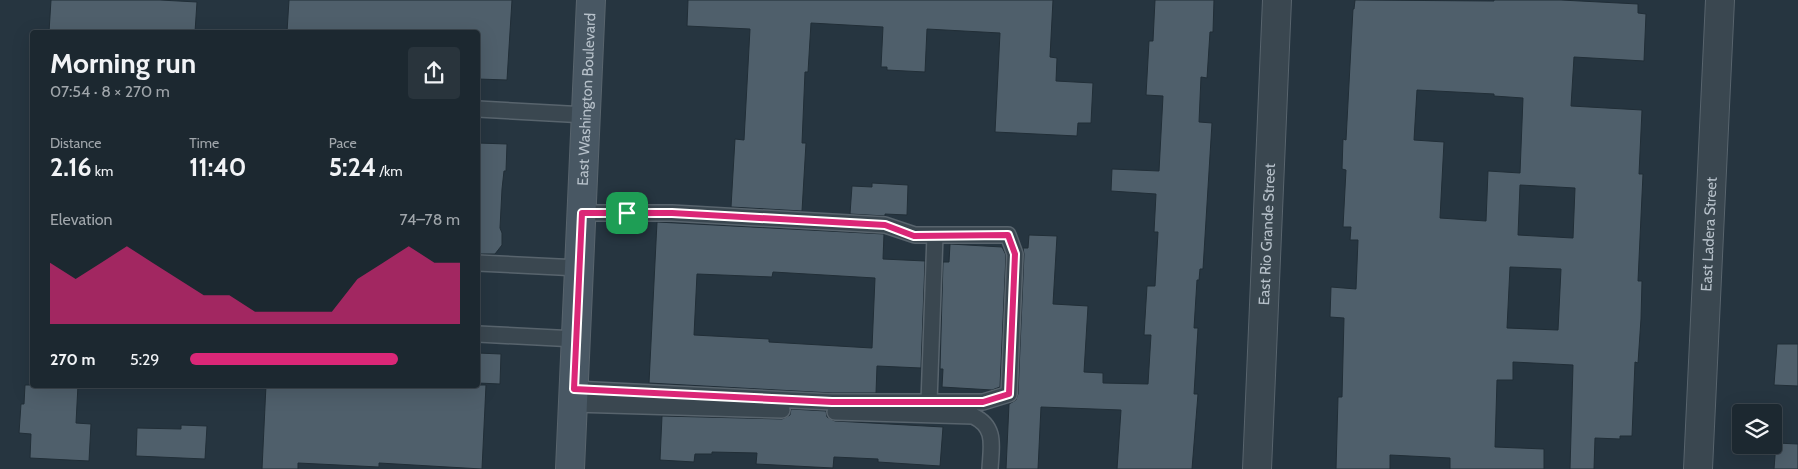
<!DOCTYPE html>
<html lang="en">
<head>
<meta charset="utf-8">
<style>
  :root { --surface:#1c2830; --page:#29343c; --text:#f1f3f6; --muted:#a0a6ab; --line:#3a444c; --accent:#db2777 }
  body { margin:0; font-family:Cabin,sans-serif; background:var(--page); color:var(--text); height:100vh; display:flex; flex-direction:column; font-size:19px; white-space:nowrap }
  * { box-sizing:border-box; margin:0 }
  p { font-size:16px; color:var(--muted) }
  .icon { flex:none; width:28px; height:28px; fill:none; stroke:currentColor; stroke-width:2; stroke-linecap:round; stroke-linejoin:round }
  .map { position:relative; flex:1; overflow:hidden }
  .drawer { position:absolute; left:30px; top:30px; width:450px; height:358px; display:flex; flex-direction:column; background:var(--surface); border-radius:5px; box-shadow:0 5px 20px #0002,0 0 0 1px var(--line) }
  .drawer>* { flex:none }
  .buttons { position:absolute; left:1732px; top:404px; display:grid; gap:10px }
  .buttons a { display:grid; place-items:center; width:50px; height:50px; border-radius:5px; background:var(--surface); box-shadow:0 5px 20px #0002,0 0 0 1px var(--line); font-size:25px }
  .pin { position:absolute; display:grid; place-items:center; width:42px; height:42px; color:#fff; margin:-21px; border-radius:10px; box-shadow:0 2px 8px #0006 }
  .round { display:grid; place-items:center; flex:none; width:52px; height:52px; border-radius:5px; background:var(--page) }
  .overview { display:flex; align-items:center; justify-content:space-between; height:85px; padding:0 20px }
  h1 { font-size:28px; font-weight:700; line-height:38px }
  .figures { display:grid; grid-template-columns:repeat(3,1fr); gap:8px; height:85px; padding:5px 20px }
  .figures div { display:grid; align-content:center }
  .figures b { font-size:25px; font-weight:700 }
  .figures small { font-size:14px; font-weight:400 }
  .figures p { font-size:14px }
  .chart { height:140px; padding:10px 20px }
  .chart p { display:flex; justify-content:space-between }
  .chart svg { width:100%; height:90px; margin-top:5px; fill:var(--accent); opacity:.7 }
  ul { padding:0 20px; list-style:none; font-size:16px }
  li { display:grid; grid-template-columns:80px 60px 1fr; align-items:center; height:38px }
  li i { height:12px; border-radius:6px; background:var(--accent) }
  .map>svg:first-child { display:block }
</style>
</head>
<body>
<div class="map">
<svg width="1798" height="469" viewBox="0 0 1798 469">
  <rect width="100%" height="100%" fill="#263540"/>
  <!-- building -->
  <path fill="#4f5f6b" stroke="#212e37" fill-rule="evenodd" d="M 51,0 L 160,0 L 197,2 L 195,32 L 49,32 Z
    M 289,0 L 512,0 L 507,80 L 478,79 L 478,32 L 287,32 Z
    M 688,0 L 1053,0 L 1050,57 L 1057,58 L 1056,81 L 1093,83 L 1091,123 L 1078,123 L 1077,136 L 995,132 L 1000,33 L 927,29 L 925,72 L 887,70 L 887,67 L 881,67 L 883,27 L 811,23 L 808,72 L 805,72 L 802,143 L 806,143 L 802,211 L 731,207 L 735,139 L 744,140 L 750,29 L 687,26 Z
    M 1155,0 L 1214,0 L 1213,32 L 1210,32 L 1207,78 L 1201,77 L 1199,122 L 1212,123 L 1203,269 L 1200,269 L 1199,280 L 1197,280 L 1194,328 L 1198,328 L 1194,394 L 1198,394 L 1192,469 L 1117,469 L 1121,410 L 1041,407 L 1038,469 L 1006,469 L 1009,404 L 1016,400 L 1018,394 L 1024,254 L 1023,248 L 1028,248 L 1029,235 L 1057,236 L 1053,304 L 1088,306 L 1084,372 L 1103,373 L 1103,383 L 1148,384 L 1151,335 L 1144,335 L 1147,286 L 1155,286 L 1158,232 L 1154,232 L 1156,194 L 1111,191 L 1112,169 L 1159,171 L 1163,96 L 1146,95 L 1149,41 L 1153,41 Z
    M 1355,0 L 1494,1 L 1494,0 L 1561,0 L 1638,4 L 1638,13 L 1646,14 L 1644,61 L 1574,57 L 1571,106 L 1642,110 L 1639,174 L 1643,174 L 1638,281 L 1642,281 L 1641,319 L 1638,363 L 1635,362 L 1632,436 L 1620,436 L 1620,439 L 1595,438 L 1594,469 L 1570,469 L 1573,365 L 1513,362 L 1513,380 L 1497,380 L 1495,447 L 1544,449 L 1544,469 L 1450,469 L 1450,458 L 1390,455 L 1390,469 L 1336,469 L 1338,397 L 1342,397 L 1344,318 L 1330,317 L 1331,287 L 1356,289 L 1358,240 L 1350,240 L 1351,227 L 1343,227 L 1346,170 L 1342,169 L 1343,139 L 1346,140 L 1353,9 L 1354,9 ZM 1417,90 L 1494,94 L 1494,96 L 1523,98 L 1520,173 L 1488,171 L 1486,221 L 1440,218 L 1444,142 L 1414,140 ZM 1520,185 L 1575,188 L 1573,238 L 1518,235 ZM 1510,267 L 1561,269 L 1558,330 L 1507,328 Z
    M 478,143 L 507,144 L 506,171 L 504,171 L 502,189 L 500,228 L 502,233 L 502,245 L 495,254 L 478,254 Z
    M 872,183 L 908,185 L 907,215 L 885,214 L 885,216 L 850,214 L 852,186 L 872,187 Z
    M 657,222 L 884,234 L 883,259 L 925,261 L 921,368 L 877,366 L 876,393 L 832,393 L 649,383 ZM 773,272 L 875,278 L 872,348 L 769,342 L 769,339 L 694,335 L 697,274 L 772,277 Z
    M 950,244 L 1002,247 L 1006,255 L 1000,387 L 992,390 L 942,387 L 943,369 L 940,369 L 943,262 L 949,262 Z
    M 1777,344 L 1798,344 L 1798,386 L 1774,385 Z
    M 478,353 L 501,354 L 500,384 L 478,383 Z
    M 25,385 L 78,385 L 76,423 L 91,424 L 89,461 L 30,458 L 31,434 L 19,433 L 21,404 L 24,404 Z
    M 266,385 L 486,385 L 482,469 L 379,463 L 379,467 L 298,463 L 298,469 L 262,469 Z
    M 791,409 L 826,411 L 827,417 L 835,421 L 943,427 L 940,466 L 878,462 L 878,459 L 834,457 L 833,468 L 756,464 L 757,453 L 712,452 L 712,454 L 695,454 L 694,462 L 660,460 L 662,416 L 782,419 L 790,415 Z
    M 181,425 L 207,426 L 205,459 L 136,456 L 137,428 L 181,429 Z
    M 1776,443 L 1798,444 L 1798,469 L 1774,469 Z"/>
  <g fill="none" stroke-linecap="round" stroke-linejoin="round">
    <!-- lane casing -->
    <g stroke="#58646d" stroke-width="18">
      <path id="lane" d="M 478,109 L 586,115
        M 478,263 L 579,268
        M 478,334 L 576,339
        M 574,389 L 832,402 L 983,402 L 1009,394 L 1015,254 L 1008,235 L 915,235 L 885,225 L 672,213 L 582,213
        M 929,402 L 935,235
        M 573,404 L 782,410
        M 835,412 L 973,416 C 997,427 991,447 990,469"/>
    </g>
    <!-- street casing -->
    <g stroke="#58646d" stroke-width="30">
      <g id="street">
        <path id="s1" d="M 1257,469 L 1277,0"/>
        <path id="s2" d="M 1698,469 L 1720,0"/>
      </g>
    </g>
    <!-- secondary casing -->
    <g stroke="#58646d" stroke-width="30">
      <g id="secondary">
        <path id="s3" d="M 570,469 L 591,0"/>
      </g>
    </g>
    <!-- lane -->
    <use href="#lane" stroke="#3a4750" stroke-width="15"/>
    <!-- street -->
    <use href="#street" stroke="#3a4750" stroke-width="28"/>
    <!-- secondary -->
    <use href="#secondary" stroke="#485763" stroke-width="28"/>
  </g>
  <g fill="none" stroke-linecap="round" stroke-linejoin="round">
    <!-- route casing -->
    <g stroke="#fff" stroke-width="10">
      <path id="route" d="M 582,213 L 672,213 L 885,225 L 914,236 L 1008,235 L 1015,254 L 1009,394 L 983,402 L 832,402 L 574,389 Z"/>
    </g>
    <!-- route -->
    <use href="#route" stroke="#db2777" stroke-width="6"/>
  </g>
  <g text-anchor="middle" stroke-width="5" stroke-linejoin="round" paint-order="stroke">
    <!-- street labels -->
    <g font-size="15" fill="#b7c1ca" stroke="#1f2c35">
      <text dy="5" stroke="none"><textPath href="#s3" startOffset="370">East Washington Boulevard</textPath></text>
      <text dy="5" stroke="none"><textPath href="#s1" startOffset="235">East Rio Grande Street</textPath></text>
      <text dy="5" stroke="none"><textPath href="#s2" startOffset="235">East Ladera Street</textPath></text>
    </g>
  </g>
</svg>
<div class="buttons">
<a><svg class="icon" aria-label="layers" viewBox="0 0 24 24"><path d="M12 4l9 5-9 5-9-5zM3 14l9 5 9-5"/></svg></a>
</div>
<div class="pin" style="left:627px;top:213px;background:#1e9e55"><svg class="icon" aria-label="arrive" viewBox="0 0 24 24"><path d="M6 21V4h12l-3 4 3 4H6"/></svg></div>
<section class="drawer">
<div class="overview"><div><h1>Morning run</h1><p>07:54 · 8 × 270 m</p></div><a class="round"><svg class="icon" aria-label="share" viewBox="0 0 24 24"><path d="M12 15V3M7 8l5-5 5 5M5 13v7h14v-7"/></svg></a></div>
<div class="figures">
<div><p>Distance</p><b>2.16<small> km</small></b></div>
<div><p>Time</p><b>11:40</b></div>
<div><p>Pace</p><b>5:24<small> /km</small></b></div>
</div>
<div class="chart"><p><span>Elevation</span>74–78 m</p>
<svg viewBox="0 0 160 44" preserveAspectRatio="none"><path d="M0 44V14L10 22L20 14L30 6L40 14L50 22L60 30L70 30L80 38L90 38L100 38L110 38L120 22L130 14L140 6L150 14L160 14V44z"/></svg>
</div>
<ul>
<li><b>270 m</b>5:29<i style="width:77%"></i></li>
</ul>
</section>
</div>
</body>
</html>
